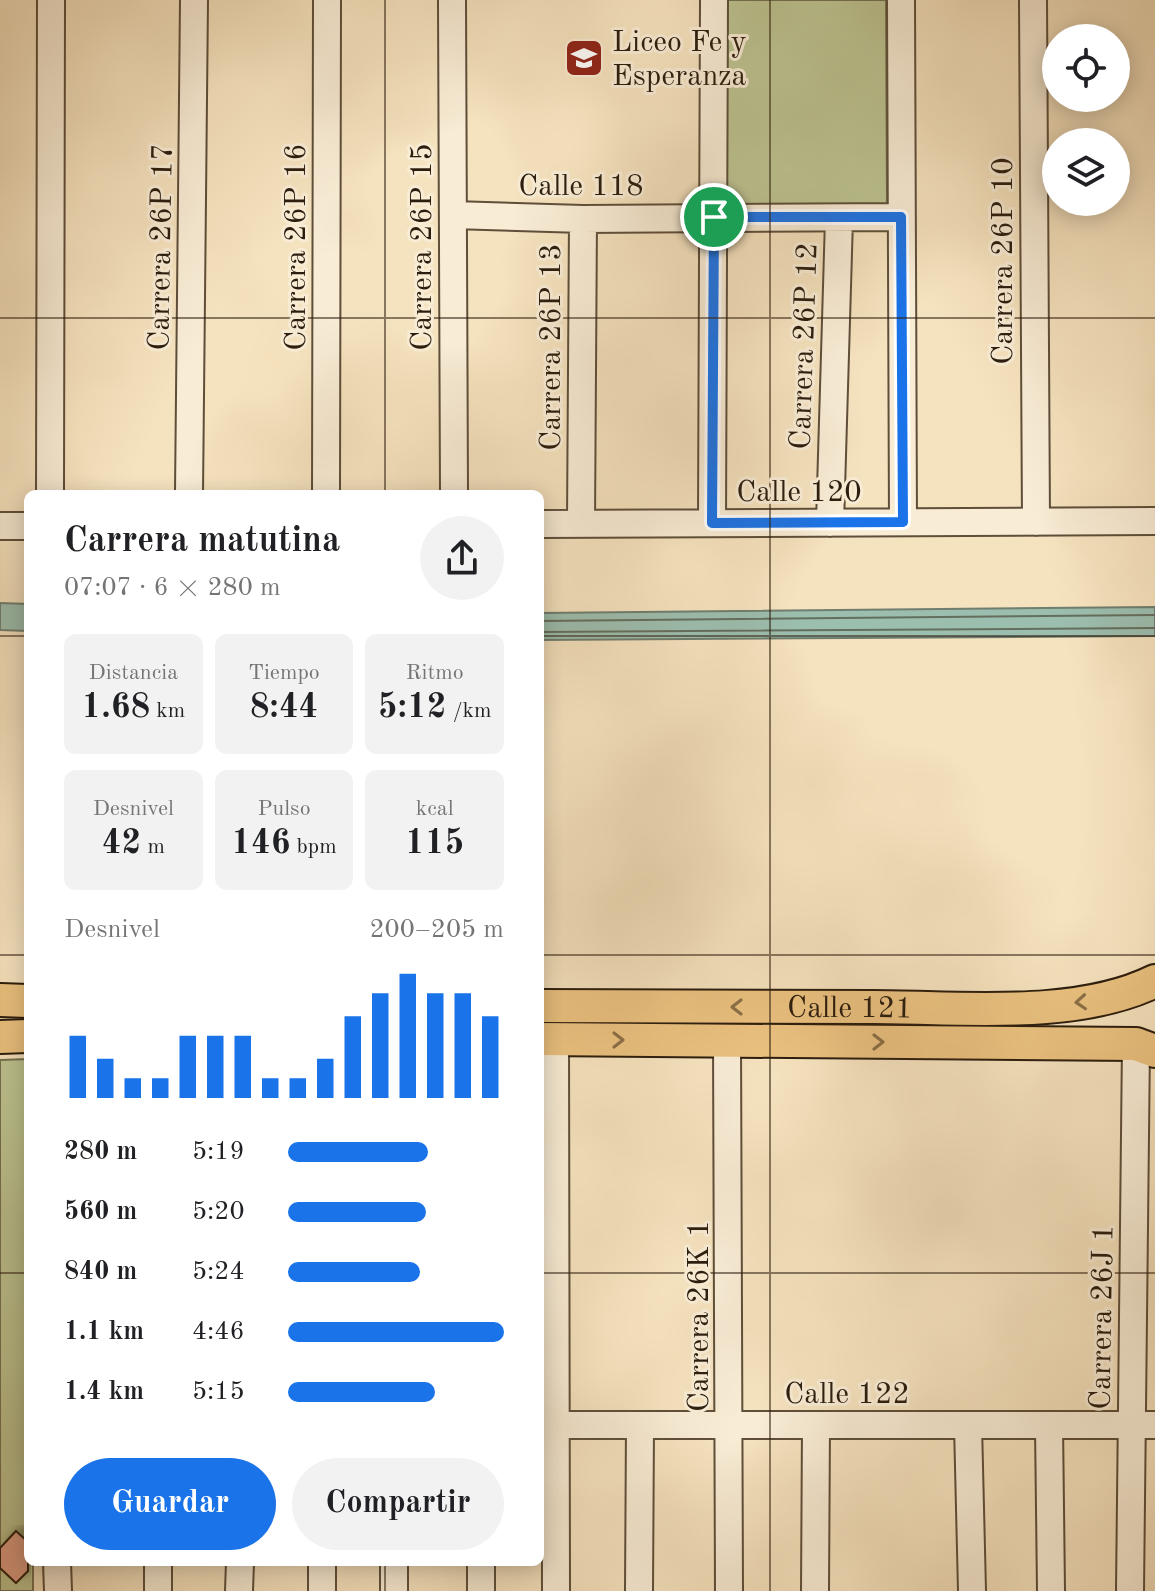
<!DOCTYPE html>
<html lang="es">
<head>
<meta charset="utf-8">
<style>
  :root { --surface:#fff; --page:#f2f2f2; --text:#202124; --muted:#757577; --accent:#1a73e8 }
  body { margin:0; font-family:"Old Standard TT",serif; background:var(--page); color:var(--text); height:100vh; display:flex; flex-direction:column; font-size:30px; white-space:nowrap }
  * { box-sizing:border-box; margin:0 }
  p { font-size:26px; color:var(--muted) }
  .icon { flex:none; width:44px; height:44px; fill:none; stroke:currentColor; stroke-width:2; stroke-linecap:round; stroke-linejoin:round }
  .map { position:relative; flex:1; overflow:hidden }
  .details { position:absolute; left:24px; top:490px; width:520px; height:1076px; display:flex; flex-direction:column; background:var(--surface); border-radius:12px; box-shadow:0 4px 20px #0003 }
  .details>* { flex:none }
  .buttons { position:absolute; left:1042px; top:24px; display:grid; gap:16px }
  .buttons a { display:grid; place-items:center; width:88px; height:88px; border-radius:50%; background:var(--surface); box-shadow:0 4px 20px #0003; font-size:40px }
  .pin { position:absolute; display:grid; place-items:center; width:68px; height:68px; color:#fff; margin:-34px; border:4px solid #fff; border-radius:50%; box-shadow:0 2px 8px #0007 }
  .round { display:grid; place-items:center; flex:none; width:84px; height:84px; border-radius:42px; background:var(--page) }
  .overview { display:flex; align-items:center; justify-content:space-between; height:136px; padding:0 40px }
  h1 { font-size:36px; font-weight:700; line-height:60px }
  .figures { display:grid; grid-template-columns:repeat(3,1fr); gap:12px; height:136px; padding:8px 40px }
  .figures div { display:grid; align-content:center; border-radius:12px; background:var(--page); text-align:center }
  .figures b { font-size:34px; font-weight:700 }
  .figures small { font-size:22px; font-weight:400 }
  .figures p { font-size:22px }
  .chart { height:224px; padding:16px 40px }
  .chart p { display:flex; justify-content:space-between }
  .chart svg { width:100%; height:144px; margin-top:8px; stroke:var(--accent); stroke-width:6 }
  .action { display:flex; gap:16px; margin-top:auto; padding:16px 40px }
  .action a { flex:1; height:92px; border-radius:48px; background:var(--accent); color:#fff; font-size:32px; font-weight:700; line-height:92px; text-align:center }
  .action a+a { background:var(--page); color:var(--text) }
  ul { padding:0 40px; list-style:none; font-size:26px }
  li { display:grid; grid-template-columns:128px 96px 1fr; align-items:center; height:60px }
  li i { height:20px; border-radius:10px; background:var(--accent) }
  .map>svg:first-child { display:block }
</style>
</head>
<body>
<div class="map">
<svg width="1155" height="1591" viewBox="0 0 1155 1591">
  <defs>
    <filter id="shadow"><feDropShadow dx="7" dy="-7" stdDeviation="4" flood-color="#0004"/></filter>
  </defs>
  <rect width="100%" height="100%" fill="#f5e2be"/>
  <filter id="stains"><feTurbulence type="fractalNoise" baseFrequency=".0025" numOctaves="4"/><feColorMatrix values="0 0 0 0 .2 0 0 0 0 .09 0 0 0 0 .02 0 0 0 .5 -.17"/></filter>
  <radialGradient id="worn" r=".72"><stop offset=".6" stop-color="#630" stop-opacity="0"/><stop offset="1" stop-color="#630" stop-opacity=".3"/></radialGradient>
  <!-- green -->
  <path fill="#bcc391" stroke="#747050" stroke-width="2" d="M 723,0 L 886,0 L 887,207 L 725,207 Z
    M 28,1059 L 28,1562 L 33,1562 L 33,1591 L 0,1591 L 0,1060 Z"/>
  <!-- water -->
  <path fill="#9cbeaf" stroke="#6f7e6f" stroke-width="2" d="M 0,603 L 28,604 L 28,631 L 0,630 Z
    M 1155,607 L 1155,636 L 540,640 L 540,613 Z"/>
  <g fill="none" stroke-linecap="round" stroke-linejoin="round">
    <!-- shore -->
    <path stroke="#646e5e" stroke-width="2" d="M 540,621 L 1155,615
      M 540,632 L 1155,628"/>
  </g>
  <!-- building -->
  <path fill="#df9f87" stroke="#2c1d0e" stroke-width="2" filter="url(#shadow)" d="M 16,1531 L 28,1542 L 28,1571 L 16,1583 L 0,1568 L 0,1548 Z"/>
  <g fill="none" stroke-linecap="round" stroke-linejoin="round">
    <!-- minor casing -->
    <g stroke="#5e4e3a" stroke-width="30">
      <path id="minor" d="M 452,0 L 454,494
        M 901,0 L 903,522
        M 1033,0 L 1036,522
        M 453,215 L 583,219 L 901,217
        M 50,494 L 51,0
        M 189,494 L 194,0
        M 326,494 L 327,0
        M 712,523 L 714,0
        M 830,523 L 839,219
        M 540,524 L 1155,521
        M 581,524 L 583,219
        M 0,526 L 28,526
        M 555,1039 L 556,1591
        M 727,1040 L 729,1591
        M 540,1425 L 1155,1425
        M 968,1425 L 972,1591
        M 1049,1425 L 1051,1591
        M 57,1562 L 58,1591
        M 322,1562 L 322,1591
        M 158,1591 L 158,1562
        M 239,1591 L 240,1562
        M 394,1591 L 394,1562
        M 481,1591 L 481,1562
        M 639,1591 L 640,1425
        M 815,1591 L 816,1425
        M 1130,1591 L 1136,1044"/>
    </g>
    <!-- major casing -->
    <g stroke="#2c1d0e" stroke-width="36">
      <g id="major">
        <path d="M 0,1000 L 28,1001"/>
        <path id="s1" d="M 540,1006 C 651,1006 762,1007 874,1007 C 961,1007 1076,1020 1155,981"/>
        <path d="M 0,1037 L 28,1036"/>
        <path d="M 540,1039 L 1136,1044 L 1155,1051"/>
      </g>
    </g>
    <!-- minor -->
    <use href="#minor" stroke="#f8ecd5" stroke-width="26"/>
    <!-- major -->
    <use href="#major" stroke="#eac17f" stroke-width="32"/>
  </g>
  <!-- one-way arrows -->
  <defs><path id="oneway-chevron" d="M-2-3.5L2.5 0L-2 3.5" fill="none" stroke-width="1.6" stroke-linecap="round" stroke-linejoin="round" transform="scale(2)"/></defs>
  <g stroke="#8b6f46">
    <use href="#oneway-chevron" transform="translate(1081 1002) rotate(176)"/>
    <use href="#oneway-chevron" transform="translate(737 1007) rotate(-180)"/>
    <use href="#oneway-chevron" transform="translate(618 1040)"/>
    <use href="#oneway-chevron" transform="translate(878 1042)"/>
  </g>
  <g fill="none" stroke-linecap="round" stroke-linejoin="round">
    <!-- route casing -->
    <g stroke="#fff" stroke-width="16">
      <path id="route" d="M 714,217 L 901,217 L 903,522 L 712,523 Z"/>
    </g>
    <!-- route -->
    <use href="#route" stroke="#1a73e8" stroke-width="10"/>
  </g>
  <!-- grid -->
  <path fill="none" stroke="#2c1d0e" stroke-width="2" stroke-opacity="0.55" d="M 385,0 L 385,494M 770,0 L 770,1591M 0,318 L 1155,318M 0,636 L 28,636M 540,636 L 1155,636M 0,955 L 28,955M 540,955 L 1155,955M 0,1273 L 28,1273M 540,1273 L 1155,1273M 385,1562 L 385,1591"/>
  <!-- icons -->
  <defs>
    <g id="school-square" transform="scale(2)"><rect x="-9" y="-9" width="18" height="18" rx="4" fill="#8f2418" stroke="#f8ecd5"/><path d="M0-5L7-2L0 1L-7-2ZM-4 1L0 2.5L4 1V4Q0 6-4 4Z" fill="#fff"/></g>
  </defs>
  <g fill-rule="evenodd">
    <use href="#school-square" x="584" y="58"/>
  </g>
  <g text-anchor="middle" stroke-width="6" stroke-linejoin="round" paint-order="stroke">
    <!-- poi labels -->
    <g font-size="30" fill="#2c1d0e" stroke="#f8ecd5" text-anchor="start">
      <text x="612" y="51">Liceo Fe y<tspan x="612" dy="34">Esperanza</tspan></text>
    </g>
    <!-- street labels -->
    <g font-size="30" fill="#2c1d0e" stroke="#f8ecd5">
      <text x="581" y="195">Calle 118</text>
      <text transform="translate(160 247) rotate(-89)" y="10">Carrera 26P 17</text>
      <text transform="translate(295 247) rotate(-90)" y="10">Carrera 26P 16</text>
      <text transform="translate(421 247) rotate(-90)" y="10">Carrera 26P 15</text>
      <text transform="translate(1002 261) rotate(-90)" y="10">Carrera 26P 10</text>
      <text transform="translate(803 346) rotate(-88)" y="10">Carrera 26P 12</text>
      <text transform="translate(550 347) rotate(-90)" y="10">Carrera 26P 13</text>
      <text x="799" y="501">Calle 120</text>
      <text dy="10" stroke="none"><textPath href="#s1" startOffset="310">Calle 121</textPath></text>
      <text transform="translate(698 1316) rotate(-90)" y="10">Carrera 26K 1</text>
      <text transform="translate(1101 1317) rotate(-89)" y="10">Carrera 26J 1</text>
      <text x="847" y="1403">Calle 122</text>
    </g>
  </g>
  <rect width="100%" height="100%" filter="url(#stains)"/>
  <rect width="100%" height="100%" fill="url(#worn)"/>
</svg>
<div class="buttons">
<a><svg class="icon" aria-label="locate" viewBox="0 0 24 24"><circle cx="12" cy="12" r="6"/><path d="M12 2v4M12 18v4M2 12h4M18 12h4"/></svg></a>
<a><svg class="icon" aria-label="layers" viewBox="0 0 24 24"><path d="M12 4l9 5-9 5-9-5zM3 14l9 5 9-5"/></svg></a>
</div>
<div class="pin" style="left:714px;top:217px;background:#1e9e55"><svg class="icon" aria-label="arrive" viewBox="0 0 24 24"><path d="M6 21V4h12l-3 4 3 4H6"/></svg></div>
<section class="details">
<div class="overview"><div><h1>Carrera matutina</h1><p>07:07 · 6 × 280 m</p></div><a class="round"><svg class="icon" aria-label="share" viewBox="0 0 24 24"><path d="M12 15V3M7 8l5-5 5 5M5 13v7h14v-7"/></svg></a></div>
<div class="figures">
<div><p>Distancia</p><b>1.68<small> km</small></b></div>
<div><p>Tiempo</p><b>8:44</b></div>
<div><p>Ritmo</p><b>5:12<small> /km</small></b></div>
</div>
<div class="figures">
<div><p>Desnivel</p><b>42<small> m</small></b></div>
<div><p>Pulso</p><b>146<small> bpm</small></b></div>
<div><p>kcal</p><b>115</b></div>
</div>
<div class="chart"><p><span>Desnivel</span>200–205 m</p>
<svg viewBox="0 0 160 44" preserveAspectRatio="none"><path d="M5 44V25M15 44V32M25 44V38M35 44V38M45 44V25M55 44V25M65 44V25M75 44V38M85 44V38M95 44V32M105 44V19M115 44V12M125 44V6M135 44V12M145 44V12M155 44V19"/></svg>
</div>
<ul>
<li><b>280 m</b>5:19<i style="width:65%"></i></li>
<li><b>560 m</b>5:20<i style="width:64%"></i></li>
<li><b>840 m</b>5:24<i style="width:61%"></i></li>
<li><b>1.1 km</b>4:46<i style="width:100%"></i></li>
<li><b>1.4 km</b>5:15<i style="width:68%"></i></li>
</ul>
<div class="action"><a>Guardar</a><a>Compartir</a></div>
</section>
</div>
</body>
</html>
